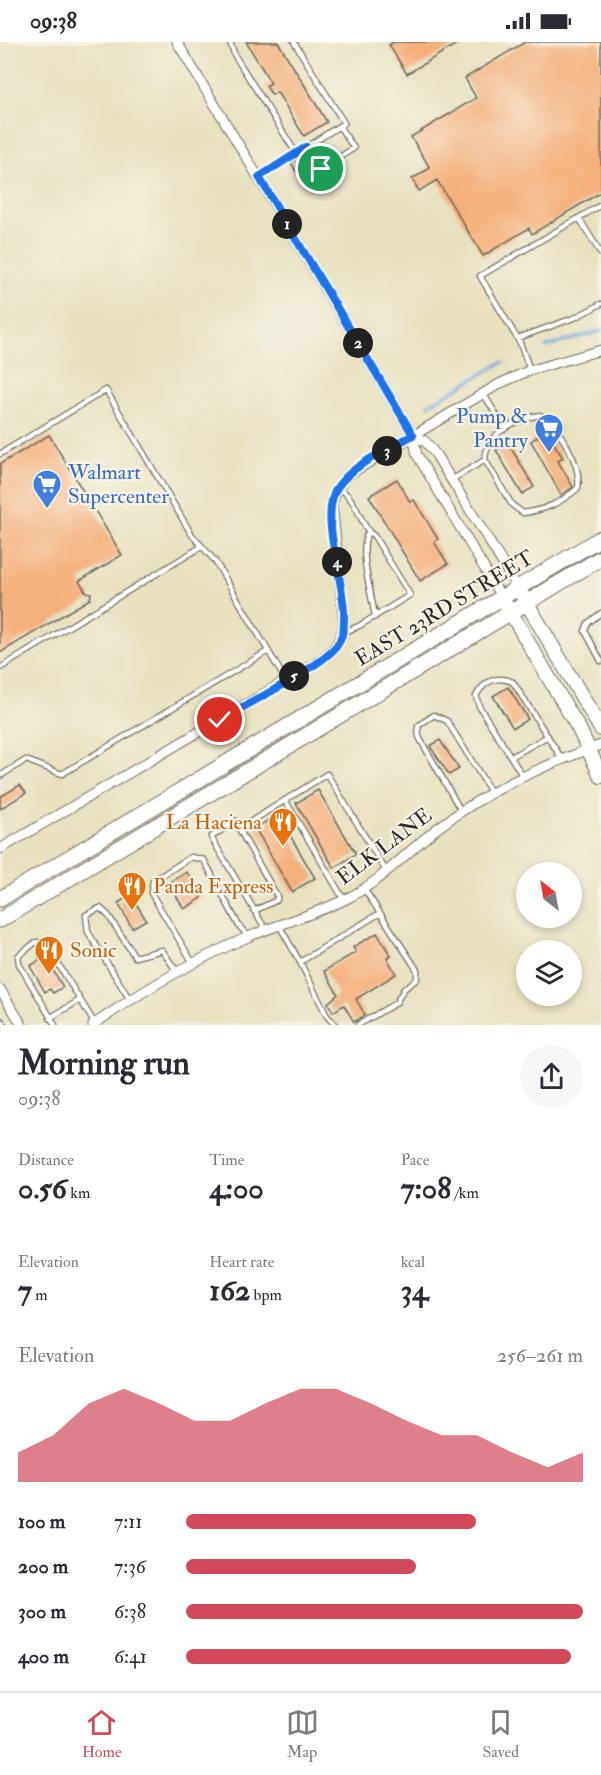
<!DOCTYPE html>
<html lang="en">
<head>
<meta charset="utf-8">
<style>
  :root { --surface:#fff; --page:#f7f7f7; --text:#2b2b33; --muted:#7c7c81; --line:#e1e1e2; --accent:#d1495b }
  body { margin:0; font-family:"IM FELL Double Pica",serif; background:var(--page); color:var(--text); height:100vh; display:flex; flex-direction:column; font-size:22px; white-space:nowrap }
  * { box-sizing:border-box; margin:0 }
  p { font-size:20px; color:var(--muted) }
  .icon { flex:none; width:33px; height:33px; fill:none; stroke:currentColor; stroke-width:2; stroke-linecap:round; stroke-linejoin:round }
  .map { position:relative; height:983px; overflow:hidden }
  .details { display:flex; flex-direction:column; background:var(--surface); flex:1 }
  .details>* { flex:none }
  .needle { width:39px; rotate:329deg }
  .controls { position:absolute; left:516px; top:820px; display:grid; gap:12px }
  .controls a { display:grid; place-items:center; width:66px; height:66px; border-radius:50%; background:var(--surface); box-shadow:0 3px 9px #0003; font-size:30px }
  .pin { position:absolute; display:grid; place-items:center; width:51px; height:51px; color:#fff; margin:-26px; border:3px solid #fff; border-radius:50%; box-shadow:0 2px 6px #0007 }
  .km { position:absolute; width:30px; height:30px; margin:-15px; border-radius:50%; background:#222; color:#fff; font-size:16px; line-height:30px; text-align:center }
  .round { display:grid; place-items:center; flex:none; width:63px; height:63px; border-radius:32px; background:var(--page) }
  .headline { display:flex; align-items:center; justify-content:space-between; height:102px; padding:0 18px }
  h1 { font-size:33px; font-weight:700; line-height:45px }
  .stats { display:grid; grid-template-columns:repeat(3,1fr); gap:9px; height:102px; padding:6px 18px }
  .stats div { display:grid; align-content:center }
  .stats b { font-size:30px; font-weight:700 }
  .stats small { font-size:16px; font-weight:400 }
  .stats p { font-size:16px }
  .chart { height:168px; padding:12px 18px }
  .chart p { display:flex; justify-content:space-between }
  .chart svg { width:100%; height:108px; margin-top:6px; fill:var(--accent); opacity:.7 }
  ul { padding:0 18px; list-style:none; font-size:20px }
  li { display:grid; grid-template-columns:96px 72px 1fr; align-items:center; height:45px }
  li i { height:15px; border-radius:8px; background:var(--accent) }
  .status { display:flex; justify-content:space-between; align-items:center; height:42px; padding:0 30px; background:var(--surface); direction:ltr }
  .status svg { height:16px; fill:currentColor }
  .tabs { display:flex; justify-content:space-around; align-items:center; height:84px; border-top:2px solid var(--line); background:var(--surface); font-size:16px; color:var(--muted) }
  .tabs a { display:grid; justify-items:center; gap:3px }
  .tabs .current { color:var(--accent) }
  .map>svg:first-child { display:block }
</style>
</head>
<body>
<div class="status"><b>09:38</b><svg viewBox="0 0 49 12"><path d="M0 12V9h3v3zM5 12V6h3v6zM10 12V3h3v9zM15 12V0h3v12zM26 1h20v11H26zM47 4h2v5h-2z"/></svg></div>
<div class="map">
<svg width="601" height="983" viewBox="0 0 601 983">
  <rect width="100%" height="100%" fill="#f7f3e8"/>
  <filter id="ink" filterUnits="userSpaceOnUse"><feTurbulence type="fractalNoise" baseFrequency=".0167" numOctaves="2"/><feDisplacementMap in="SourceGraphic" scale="12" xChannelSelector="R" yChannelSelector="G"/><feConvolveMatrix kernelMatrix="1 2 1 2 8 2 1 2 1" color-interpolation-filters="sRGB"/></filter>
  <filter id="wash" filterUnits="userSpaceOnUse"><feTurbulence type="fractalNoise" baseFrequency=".008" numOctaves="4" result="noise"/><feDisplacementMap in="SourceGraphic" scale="24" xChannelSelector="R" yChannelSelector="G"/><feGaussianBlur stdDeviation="1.35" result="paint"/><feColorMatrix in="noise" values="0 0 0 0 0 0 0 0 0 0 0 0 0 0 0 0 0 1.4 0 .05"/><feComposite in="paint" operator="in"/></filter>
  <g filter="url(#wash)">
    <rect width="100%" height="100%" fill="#e7e1be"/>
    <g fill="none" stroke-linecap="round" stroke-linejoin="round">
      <!-- stream -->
      <path stroke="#6face1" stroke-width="3" d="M 546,305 L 601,289
        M 428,363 L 503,320"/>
    </g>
    <g id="blocks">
      <!-- building -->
      <path fill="#f4b07c" d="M 246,0 L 278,0 L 327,80 L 304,94 L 277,50 L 272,53 L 266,44 L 271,41 Z
        M 394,0 L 460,0 L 407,32 L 389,3 Z
        M 525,0 L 601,0 L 601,150 L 532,192 L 529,186 L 483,214 L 437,138 L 419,149 L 412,137 L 430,126 L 411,95 L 476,56 L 465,36 Z
        M 302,114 L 319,142 L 308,149 L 291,121 Z
        M 546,389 L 563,416 L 558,419 L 573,445 L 561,453 L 531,399 Z
        M 49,393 L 122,513 L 79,539 L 86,550 L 91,551 L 90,557 L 0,611 L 0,422 Z
        M 508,401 L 534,445 L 522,452 L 496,408 Z
        M 397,437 L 410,460 L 414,458 L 438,497 L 434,500 L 448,522 L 420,539 L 369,454 Z
        M 508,645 L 528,677 L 513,686 L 493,654 Z
        M 440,698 L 459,727 L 449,733 L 430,704 Z
        M 20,743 L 26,751 L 0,767 L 0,755 Z
        M 318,748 L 356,812 L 334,826 L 296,761 Z
        M 278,773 L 315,836 L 292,850 L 255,786 Z
        M 187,830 L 202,856 L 184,867 L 169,841 Z
        M 131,853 L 146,878 L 132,886 L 118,861 Z
        M 377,891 L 391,914 L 387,916 L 396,932 L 356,957 L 365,973 L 354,980 L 344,963 L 333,970 L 328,961 L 338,952 L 324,929 L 356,910 L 353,905 Z
        M 45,915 L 63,945 L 53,951 L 50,947 L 45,950 L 30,924 Z"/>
    </g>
  </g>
  <g filter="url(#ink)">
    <use href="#blocks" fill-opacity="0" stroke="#6d6b5e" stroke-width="1.5"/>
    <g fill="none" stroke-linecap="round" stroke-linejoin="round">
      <!-- lane casing -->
      <g stroke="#6d6b5e" stroke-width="7">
        <path id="lane" d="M 230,0 L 235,14 L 296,111
          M 306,105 L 321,127 L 354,106 L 339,84
          M 259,135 L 344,81 L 294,0
          M 579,176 L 601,212
          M 518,296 L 574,276 L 601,262
          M 530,328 L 520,301 L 480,234 L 601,163
          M 483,351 L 505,387
          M 0,412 L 106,348 L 192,493 L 215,519 L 286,639
          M 451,438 L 485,418 L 512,463 L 523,471 C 545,468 561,461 578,446 C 582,423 560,386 540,373 C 516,377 486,391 485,418
          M 338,445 C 361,461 359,484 374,494 L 410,553 L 359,584 L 342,591
          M 368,490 C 358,509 372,553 375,575
          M 601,571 L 588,581 L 585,589 L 601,619
          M 0,626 L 201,505
          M 511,715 L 548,694
          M 522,733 L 479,664 L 476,654 C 484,639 497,633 513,640 L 562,717
          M 0,734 L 26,718 L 62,732 L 268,609
          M 285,758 L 344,858
          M 461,769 L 419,695 L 418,684 L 434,673 L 447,679 L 491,750
          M 239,787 L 277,854 L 277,858 L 254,869
          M 279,883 L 300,920 L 380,871 L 364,847
          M 266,888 L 211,795 L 236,779 L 239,787 L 327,732 L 386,829
          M 300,920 L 327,974 L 335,983
          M 193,921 L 151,851 L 153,839 L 191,815 L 204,818 L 239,884 L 249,895
          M 130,958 L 88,890 L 86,873 L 100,866 L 108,873 L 135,915 L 162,908 L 177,930
          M 50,976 L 80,958
          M 55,983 L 19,922 L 18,914 L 36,900 L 46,902 L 95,982
          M 358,983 L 396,961 L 404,947 L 417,937 L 417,928 L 380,871"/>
      </g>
      <!-- street casing -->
      <g stroke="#6d6b5e" stroke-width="11">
        <path id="street" d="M 177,0 L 413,393 L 426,400 L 436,413 L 518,546
          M 413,393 L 417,413 L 502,556
          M 0,807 L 321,618 C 336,608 341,598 344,581 L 332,461 L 338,445 L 348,433 L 499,342 L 528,329 L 601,308
          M 0,947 L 22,983
          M 0,980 L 2,983
          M 93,983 C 142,949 192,919 248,895 C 281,881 317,872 350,855 C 382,838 407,810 435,788 C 486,749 541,724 601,703"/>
      </g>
      <!-- secondary casing -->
      <g stroke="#6d6b5e" stroke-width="16">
        <path id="secondary" d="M 518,546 L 601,687
          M 502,556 L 579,687 L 601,734"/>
      </g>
      <!-- primary casing -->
      <g stroke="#6d6b5e" stroke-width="17">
        <path id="primary" d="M 0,857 L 601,496
          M 0,878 L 601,516"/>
      </g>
      <!-- lane -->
      <use href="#lane" stroke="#fff" stroke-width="4.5"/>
      <!-- street -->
      <use href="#street" stroke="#fff" stroke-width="9"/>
      <!-- secondary -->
      <use href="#secondary" stroke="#fff" stroke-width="14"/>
      <!-- primary -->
      <use href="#primary" stroke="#fff" stroke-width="15"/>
    </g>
  </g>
  <g fill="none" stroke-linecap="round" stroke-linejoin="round" filter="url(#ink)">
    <!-- route casing -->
    <g stroke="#fff" stroke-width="12">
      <path id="route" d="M 220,678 C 247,662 319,626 336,605 C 363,571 312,481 338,444 C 355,421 389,407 413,393 L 259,135 L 306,105 L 321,127"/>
    </g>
    <!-- route -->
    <use href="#route" stroke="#1a73e8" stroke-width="8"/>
  </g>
  <!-- icons -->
  <defs>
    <g id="supermarket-pin" transform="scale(1.5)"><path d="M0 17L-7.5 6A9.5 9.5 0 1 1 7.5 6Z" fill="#3f7fe0" stroke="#f7f3e8"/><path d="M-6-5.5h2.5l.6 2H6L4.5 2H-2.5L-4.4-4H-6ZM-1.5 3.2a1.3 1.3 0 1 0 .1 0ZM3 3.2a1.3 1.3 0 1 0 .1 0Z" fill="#fff"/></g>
    <g id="restaurant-pin" transform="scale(1.5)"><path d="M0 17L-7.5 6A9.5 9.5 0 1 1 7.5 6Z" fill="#e8710a" stroke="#f7f3e8"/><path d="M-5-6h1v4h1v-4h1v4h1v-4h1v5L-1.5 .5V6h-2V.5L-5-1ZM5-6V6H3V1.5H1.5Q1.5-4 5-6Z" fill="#fff"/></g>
  </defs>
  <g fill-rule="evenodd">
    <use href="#supermarket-pin" x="549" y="386"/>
    <use href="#supermarket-pin" x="47" y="442"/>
    <use href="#restaurant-pin" x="283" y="780"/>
    <use href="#restaurant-pin" x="132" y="844"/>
    <use href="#restaurant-pin" x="49" y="908"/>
  </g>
  <g text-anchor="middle" stroke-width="4.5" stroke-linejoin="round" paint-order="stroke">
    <!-- shop labels -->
    <g font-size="21" fill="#366cbe" stroke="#f7f3e8" text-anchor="end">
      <text x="528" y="381">Pump &amp;<tspan x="528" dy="24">Pantry</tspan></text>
      <text x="68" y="437" text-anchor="start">Walmart<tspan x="68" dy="24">Supercenter</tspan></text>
    </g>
    <!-- street labels -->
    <g font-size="21" fill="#2b2b2b" stroke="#f7f3e8">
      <text transform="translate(444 566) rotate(-31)" y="7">EAST 23RD STREET</text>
      <text transform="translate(384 804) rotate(-37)" y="7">ELK LANE</text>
    </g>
    <!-- food labels -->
    <g font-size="21" fill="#c56008" stroke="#f7f3e8" text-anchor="start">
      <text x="262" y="787" text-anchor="end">La Haciena</text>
      <text x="153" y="851">Panda Express</text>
      <text x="70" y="915">Sonic</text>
    </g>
  </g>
</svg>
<div class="controls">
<a><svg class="needle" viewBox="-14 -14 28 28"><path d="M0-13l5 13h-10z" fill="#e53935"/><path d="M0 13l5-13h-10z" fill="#7c7c81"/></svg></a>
<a><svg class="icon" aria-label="layers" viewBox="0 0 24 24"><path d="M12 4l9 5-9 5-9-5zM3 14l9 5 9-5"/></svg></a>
</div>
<div class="pin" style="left:321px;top:127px;background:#1e9e55"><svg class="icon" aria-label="arrive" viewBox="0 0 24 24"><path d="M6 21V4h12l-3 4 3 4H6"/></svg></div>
<div class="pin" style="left:220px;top:678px;background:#d93025"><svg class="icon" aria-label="check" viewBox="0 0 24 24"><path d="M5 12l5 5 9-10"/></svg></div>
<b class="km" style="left:287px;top:182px">1</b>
<b class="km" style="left:358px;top:301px">2</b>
<b class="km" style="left:387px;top:409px">3</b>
<b class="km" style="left:337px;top:520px">4</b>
<b class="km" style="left:294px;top:634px">5</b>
</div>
<section class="details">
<div class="headline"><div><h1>Morning run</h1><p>09:38</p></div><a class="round"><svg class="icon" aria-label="share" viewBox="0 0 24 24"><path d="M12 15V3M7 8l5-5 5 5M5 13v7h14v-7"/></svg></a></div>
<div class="stats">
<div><p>Distance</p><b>0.56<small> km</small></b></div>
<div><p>Time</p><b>4:00</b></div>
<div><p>Pace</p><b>7:08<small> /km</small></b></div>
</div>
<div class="stats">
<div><p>Elevation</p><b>7<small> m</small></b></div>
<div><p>Heart rate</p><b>162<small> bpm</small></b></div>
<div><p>kcal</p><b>34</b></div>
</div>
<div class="chart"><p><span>Elevation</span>256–261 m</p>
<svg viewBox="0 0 160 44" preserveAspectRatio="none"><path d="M0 44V32L10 25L20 12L30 6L40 12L50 19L60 19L70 12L80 6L90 6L100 12L110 19L120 25L130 25L140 32L150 38L160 32V44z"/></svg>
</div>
<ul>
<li><b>100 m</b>7:11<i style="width:73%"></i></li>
<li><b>200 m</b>7:36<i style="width:58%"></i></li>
<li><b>300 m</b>6:38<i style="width:100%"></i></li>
<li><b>400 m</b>6:41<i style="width:97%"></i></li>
</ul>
</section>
<nav class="tabs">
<a class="current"><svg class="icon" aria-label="home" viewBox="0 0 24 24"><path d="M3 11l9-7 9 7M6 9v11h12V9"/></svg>Home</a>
<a><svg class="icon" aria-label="map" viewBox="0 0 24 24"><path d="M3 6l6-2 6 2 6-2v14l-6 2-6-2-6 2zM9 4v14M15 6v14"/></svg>Map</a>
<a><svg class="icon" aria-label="saved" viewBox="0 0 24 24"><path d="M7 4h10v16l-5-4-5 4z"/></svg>Saved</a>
</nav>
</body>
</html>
